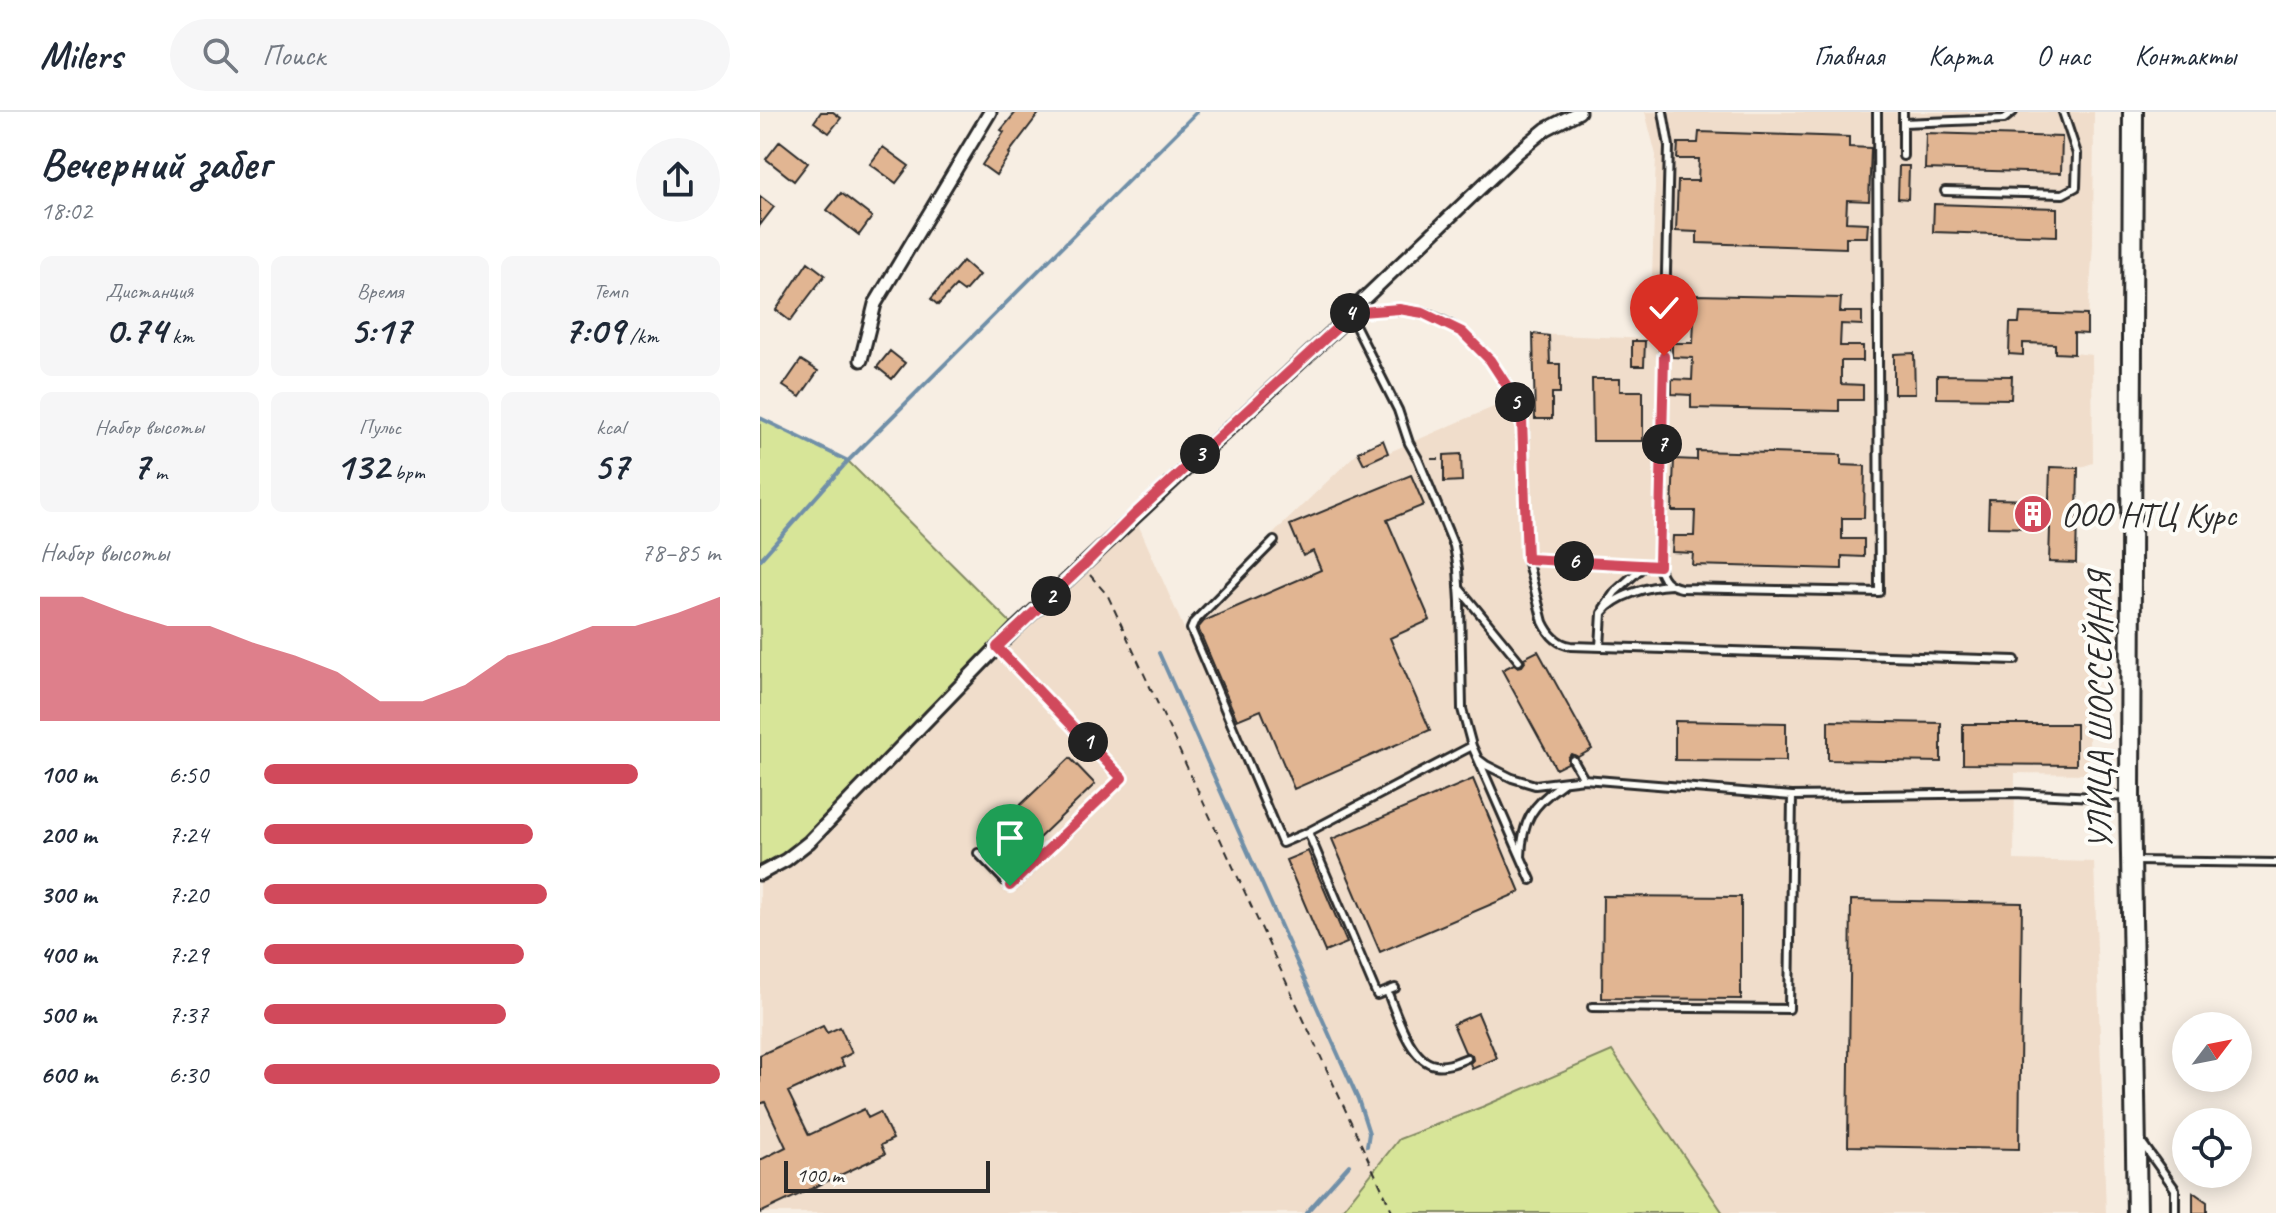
<!DOCTYPE html>
<html lang="ru">
<head>
<meta charset="utf-8">
<style>
  :root { --surface:#fff; --page:#f6f6f7; --text:#1f2937; --muted:#747a83; --line:#e0e1e3; --accent:#d1495b }
  body { margin:0; font-family:Caveat,sans-serif; background:var(--page); color:var(--text); height:100vh; display:flex; flex-direction:column; font-size:30px; white-space:nowrap }
  * { box-sizing:border-box; margin:0 }
  p { font-size:26px; color:var(--muted) }
  .icon { flex:none; width:44px; height:44px; fill:none; stroke:currentColor; stroke-width:2; stroke-linecap:round; stroke-linejoin:round }
  .map { position:relative; flex:1; overflow:hidden }
  .details { display:flex; flex-direction:column; background:var(--surface); width:760px }
  .details>* { flex:none }
  .needle { width:52px; rotate:58deg }
  .fabs { position:absolute; left:1412px; top:900px; display:grid; gap:16px }
  .fabs a { display:grid; place-items:center; width:80px; height:80px; border-radius:50%; background:var(--surface); box-shadow:0 4px 20px #0003; font-size:40px }
  .scale { position:absolute; left:24px; bottom:20px; width:206px; box-sizing:border-box; padding-left:8px; border:4px solid #2b2b2b; border-top:0; font-size:22px; line-height:28px; white-space:nowrap; color:#2b2b2b; -webkit-text-stroke:6px #fdfcf7; paint-order:stroke }
  .pin { position:absolute; display:grid; place-items:center; width:68px; height:68px; color:#fff; margin:-82px -34px; border-radius:50% 50% 50% 0; rotate:-45deg; box-shadow:0 0 8px #0007 }
  .pin .icon { rotate:45deg }
  .km { position:absolute; width:40px; height:40px; margin:-20px; border-radius:50%; background:#222; color:#fff; font-size:22px; line-height:40px; text-align:center }
  .round { display:grid; place-items:center; flex:none; width:84px; height:84px; border-radius:42px; background:var(--page) }
  .summary { display:flex; align-items:center; justify-content:space-between; height:136px; padding:0 40px }
  h1 { font-size:44px; font-weight:700; line-height:60px }
  .figures { display:grid; grid-template-columns:repeat(3,1fr); gap:12px; height:136px; padding:8px 40px }
  .figures div { display:grid; align-content:center; border-radius:12px; background:var(--page); text-align:center }
  .figures b { font-size:40px; font-weight:700 }
  .figures small { font-size:22px; font-weight:400 }
  .figures p { font-size:22px }
  .chart { height:224px; padding:16px 40px }
  .chart p { display:flex; justify-content:space-between }
  .chart svg { width:100%; height:144px; margin-top:8px; fill:var(--accent); opacity:.7 }
  ul { padding:0 40px; list-style:none; font-size:26px }
  li { display:grid; grid-template-columns:128px 96px 1fr; align-items:center; height:60px }
  li i { height:20px; border-radius:10px; background:var(--accent) }
  header { display:flex; align-items:center; gap:48px; box-sizing:border-box; height:112px; padding:0 40px; background:var(--surface); border-bottom:2px solid var(--line) }
  header strong { font-size:38px }
  nav { display:flex; gap:44px; margin-inline-start:auto; font-size:28px }
  .search { width:560px; height:72px; background:var(--page); display:flex; align-items:center; gap:20px; box-sizing:border-box; padding:0 28px; border-radius:44px; color:var(--muted); font-size:30px }
  main { display:flex; flex:1; min-height:0 }
  .map>svg:first-child { display:block }
</style>
</head>
<body>
<header>
<strong>Milers</strong>
<div class="search"><svg class="icon" aria-label="search" viewBox="0 0 24 24"><circle cx="10" cy="10" r="6"/><path d="M15 15l6 6"/></svg>Поиск</div>
<nav><a>Главная</a><a>Карта</a><a>О нас</a><a>Контакты</a></nav>
</header>
<main>
<section class="details">
<div class="summary"><div><h1>Вечерний забег</h1><p>18:02</p></div><a class="round"><svg class="icon" aria-label="share" viewBox="0 0 24 24"><path d="M12 15V3M7 8l5-5 5 5M5 13v7h14v-7"/></svg></a></div>
<div class="figures">
<div><p>Дистанция</p><b>0.74<small> km</small></b></div>
<div><p>Время</p><b>5:17</b></div>
<div><p>Темп</p><b>7:09<small> /km</small></b></div>
</div>
<div class="figures">
<div><p>Набор высоты</p><b>7<small> m</small></b></div>
<div><p>Пульс</p><b>132<small> bpm</small></b></div>
<div><p>kcal</p><b>57</b></div>
</div>
<div class="chart"><p><span>Набор высоты</span>78–85 m</p>
<svg viewBox="0 0 160 44" preserveAspectRatio="none"><path d="M0 44V6L10 6L20 11L30 15L40 15L50 20L60 24L70 29L80 38L90 38L100 33L110 24L120 20L130 15L140 15L150 11L160 6V44z"/></svg>
</div>
<ul>
<li><b>100 m</b>6:50<i style="width:82%"></i></li>
<li><b>200 m</b>7:24<i style="width:59%"></i></li>
<li><b>300 m</b>7:20<i style="width:62%"></i></li>
<li><b>400 m</b>7:29<i style="width:57%"></i></li>
<li><b>500 m</b>7:37<i style="width:53%"></i></li>
<li><b>600 m</b>6:30<i style="width:100%"></i></li>
</ul>
</section>
<div class="map">
<svg width="1516" height="1101" viewBox="0 0 1516 1101">
  <rect width="100%" height="100%" fill="#f7eee3"/>
  <filter id="ink" filterUnits="userSpaceOnUse"><feTurbulence type="fractalNoise" baseFrequency=".0125" numOctaves="2"/><feDisplacementMap in="SourceGraphic" scale="16" xChannelSelector="R" yChannelSelector="G"/><feConvolveMatrix kernelMatrix="1 2 1 2 8 2 1 2 1" color-interpolation-filters="sRGB"/></filter>
  <g filter="url(#ink)">
    <!-- built -->
    <path fill="#f0ddcb" d="M 885,0 L 1334,0 L 1333,132 L 1327,222 L 1314,222 L 1314,241 L 1332,243 L 1333,351 L 1318,356 L 1316,451 L 1330,455 L 1329,662 L 1255,661 L 1254,748 L 1334,750 L 1346,1101 L 963,1101 L 852,939 L 722,995 L 639,1027 L 580,1101 L 0,1101 L 0,762 L 374,403 L 425,519 L 425,514 L 520,415 L 598,340 L 604,351 L 745,290 L 749,298 L 775,297 L 773,222 L 890,227 L 896,43 Z"/>
    <!-- green -->
    <path fill="#d7e598" stroke="#818862" stroke-width="2" d="M 0,306 L 88,349 L 256,516 L 49,730 L 0,762 Z
      M 852,939 L 963,1101 L 580,1101 L 639,1027 L 722,995 Z"/>
    <g fill="none" stroke-linecap="round" stroke-linejoin="round">
      <!-- stream -->
      <path stroke="#708fa8" stroke-width="4" d="M 0,306 L 88,349 L 0,448
        M 88,349 L 437,0
        M 399,541 L 598,987 L 609,1021 L 607,1034
        M 546,1101 L 589,1053"/>
    </g>
    <!-- building -->
    <path fill="#e1b592" stroke="#2b2b2b" stroke-width="2" d="M 61,0 L 73,0 L 81,6 L 69,21 L 54,10 Z
      M 256,0 L 280,0 L 249,41 L 250,42 L 236,63 L 222,53 L 244,20 L 241,18 Z
      M 939,20 L 1089,25 L 1089,35 L 1111,36 L 1109,89 L 1087,88 L 1086,110 L 1108,111 L 1107,125 L 1086,125 L 1086,136 L 937,131 L 937,120 L 916,119 L 918,69 L 938,69 L 939,47 L 917,47 L 918,31 L 938,31 Z
      M 1166,21 L 1302,25 L 1301,61 L 1165,57 Z
      M 20,29 L 48,51 L 34,69 L 6,47 Z
      M 123,35 L 149,54 L 136,71 L 110,52 Z
      M 1139,54 L 1149,54 L 1148,87 L 1138,86 Z
      M 81,81 L 112,105 L 99,123 L 67,98 Z
      M 0,84 L 14,95 L 0,113 Z
      M 1174,92 L 1297,96 L 1297,124 L 1173,120 Z
      M 203,149 L 219,163 L 204,180 L 196,174 L 178,193 L 171,187 Z
      M 48,150 L 65,163 L 30,209 L 16,198 Z
      M 934,183 L 1081,186 L 1080,200 L 1102,200 L 1102,213 L 1081,212 L 1080,234 L 1103,234 L 1103,249 L 1081,249 L 1081,272 L 1103,273 L 1103,288 L 1079,288 L 1079,299 L 931,296 L 931,283 L 912,282 L 912,267 L 932,268 L 933,246 L 912,245 L 912,231 L 933,231 L 934,208 L 912,207 L 912,192 L 934,193 Z
      M 1260,201 L 1327,203 L 1327,222 L 1314,221 L 1314,242 L 1295,241 L 1295,232 L 1263,231 L 1263,243 L 1249,242 L 1250,211 L 1259,211 Z
      M 773,222 L 789,224 L 790,252 L 800,252 L 800,281 L 792,281 L 792,307 L 775,307 Z
      M 872,229 L 885,229 L 884,254 L 872,254 Z
      M 130,239 L 145,251 L 132,267 L 117,255 Z
      M 1154,241 L 1155,282 L 1134,282 L 1134,242 Z
      M 41,248 L 58,259 L 40,285 L 23,274 Z
      M 1177,263 L 1252,264 L 1251,287 L 1177,286 Z
      M 832,267 L 860,267 L 860,279 L 883,279 L 883,329 L 833,329 Z
      M 623,328 L 628,341 L 604,352 L 598,340 Z
      M 937,339 L 1081,343 L 1081,353 L 1105,354 L 1104,406 L 1082,406 L 1082,427 L 1104,427 L 1104,445 L 1082,444 L 1082,457 L 932,453 L 933,441 L 912,440 L 913,424 L 934,424 L 935,399 L 912,399 L 914,347 L 937,348 Z
      M 701,342 L 702,369 L 684,370 L 684,343 Z
      M 1290,355 L 1318,356 L 1316,451 L 1289,450 L 1290,416 L 1228,415 L 1229,387 L 1289,388 Z
      M 651,363 L 664,393 L 627,408 L 670,508 L 630,526 L 670,618 L 534,677 L 501,598 L 477,608 L 438,516 L 444,509 L 561,458 L 553,439 L 543,444 L 530,413 Z
      M 778,539 L 832,637 L 818,645 L 811,642 L 808,646 L 808,651 L 796,657 L 742,558 L 754,552 L 758,555 L 762,554 L 765,550 L 764,546 Z
      M 915,609 L 1026,611 L 1026,649 L 915,648 Z
      M 1068,609 L 1181,611 L 1181,650 L 1068,648 Z
      M 1203,612 L 1316,612 L 1316,653 L 1203,652 Z
      M 310,646 L 335,672 L 253,751 L 228,724 Z
      M 713,667 L 760,780 L 620,840 L 572,727 Z
      M 548,739 L 587,831 L 565,840 L 526,748 Z
      M 843,784 L 981,785 L 981,887 L 842,886 Z
      M 1091,788 L 1262,791 L 1259,1037 L 1088,1034 Z
      M 718,901 L 737,946 L 712,957 L 710,951 L 713,948 L 712,943 L 705,940 L 693,912 Z
      M 63,914 L 67,921 L 80,915 L 92,941 L 80,947 L 84,954 L 28,980 L 49,1023 L 104,997 L 108,1006 L 120,1000 L 133,1027 L 121,1033 L 125,1042 L 0,1101 L 0,1048 L 26,1035 L 5,990 L 0,992 L 0,943 Z
      M 1433,1080 L 1447,1090 L 1447,1101 L 1433,1101 Z"/>
    <g fill="none" stroke-linecap="round" stroke-linejoin="round">
      <!-- service casing -->
      <g stroke="#2b2b2b" stroke-width="12">
        <path id="service" d="M 903,0 L 909,34 L 899,454 C 901,467 907,473 921,476 L 1119,480 L 1117,0
          M 1143,0 L 1143,44
          M 1143,11 L 1244,7 L 1253,0
          M 1185,79 L 1303,82 L 1316,75 L 1317,42 L 1303,0
          M 514,429 L 434,510 L 431,517 L 522,731 L 548,720 L 712,634
          M 767,447 L 899,454
          M 699,476 L 759,549
          M 844,496 L 855,480 L 885,453
          M 840,535 L 842,501 C 855,483 889,474 911,473
          M 1255,548 L 811,534 C 797,532 789,523 783,510 L 767,447 L 766,431 L 763,314 C 761,299 754,287 747,274 C 724,235 692,203 646,198 C 627,196 608,200 589,201 L 638,298 L 649,331 L 658,347 L 694,434 L 698,457 L 700,490 L 702,597 L 712,634 L 718,647 L 726,653 L 752,666 L 775,673 L 824,667 L 1032,684 L 1255,681 L 1335,685 L 1366,684
          M 718,647 L 771,768
          M 813,648 L 824,667
          M 548,720 L 617,883 L 635,876
          M 218,741 L 250,774 L 362,666 L 237,535
          M 761,745 C 762,709 772,693 802,672
          M 1375,749 L 1516,751
          M 627,879 C 636,900 650,949 675,953 C 687,955 697,950 707,946
          M 832,895 L 1029,897 L 1032,684
          M 1380,1028 L 1415,1077 L 1415,1101"/>
      </g>
      <!-- minor casing -->
      <g stroke="#2b2b2b" stroke-width="17">
        <path id="minor" d="M 101,248 L 115,192 L 230,0
          M 0,762 L 26,748 L 49,730 L 256,516 L 582,211 L 589,201 L 758,40 L 786,17 L 819,0"/>
      </g>
      <!-- primary casing -->
      <g stroke="#2b2b2b" stroke-width="24">
        <path id="primary" d="M 1373,0 L 1370,684 L 1377,1101"/>
      </g>
      <!-- path -->
      <path stroke="#2b2b2b" stroke-width="2" stroke-dasharray="8 6" stroke-linecap="butt" d="M 671,347 L 684,347
        M 330,463 L 348,484 L 633,1101"/>
      <!-- service -->
      <use href="#service" stroke="#fdfcf7" stroke-width="6"/>
      <!-- minor -->
      <use href="#minor" stroke="#fdfcf7" stroke-width="11"/>
      <!-- primary -->
      <use href="#primary" stroke="#fdfcf7" stroke-width="18"/>
    </g>
  </g>
  <g fill="none" stroke-linecap="round" stroke-linejoin="round" filter="url(#ink)">
    <!-- route casing -->
    <g stroke="#fff" stroke-width="16">
      <path id="route" d="M 250,774 L 362,666 L 237,535 L 323,454 L 374,403 L 582,211 L 589,201 L 639,197 L 663,201 L 702,220 L 730,248 L 749,277 L 762,307 L 767,447 L 899,454 L 904,244"/>
    </g>
    <!-- route -->
    <use href="#route" stroke="#d1495b" stroke-width="10"/>
  </g>
  <!-- icons -->
  <defs>
    <g id="building-disc" transform="scale(2)"><circle r="9.5" fill="#d1495b" stroke="#fdfcf7"/><path d="M-4-6H4V6H1V3H-1V6H-4ZM-2.5-4.3h1.7v1.8h-1.7ZM.8-4.3h1.7v1.8H.8ZM-2.5-1h1.7V.8h-1.7ZM.8-1h1.7V.8H.8Z" fill="#fff"/></g>
  </defs>
  <g fill-rule="evenodd">
    <use href="#building-disc" x="1273" y="402"/>
  </g>
  <g text-anchor="middle" stroke-width="8" stroke-linejoin="round" paint-order="stroke">
    <!-- poi labels -->
    <g font-size="34" fill="#2b2b2b" stroke="#fdfcf7" text-anchor="start">
      <text x="1301" y="414">ООО НТЦ Курс</text>
    </g>
    <!-- street labels -->
    <g font-size="34" fill="#2b2b2b" stroke="#fdfcf7">
      <text transform="translate(1339 599) rotate(-90)" y="12">УЛИЦА ШОССЕЙНАЯ</text>
    </g>
  </g>
</svg>
<div class="fabs">
<a><svg class="needle" viewBox="-14 -14 28 28"><path d="M0-13l5 13h-10z" fill="#e53935"/><path d="M0 13l5-13h-10z" fill="#747a83"/></svg></a>
<a><svg class="icon" aria-label="locate" viewBox="0 0 24 24"><circle cx="12" cy="12" r="6"/><path d="M12 2v4M12 18v4M2 12h4M18 12h4"/></svg></a>
</div>
<div class="scale">100 m</div>
<div class="pin" style="left:250px;top:774px;background:#1e9e55"><svg class="icon" aria-label="arrive" viewBox="0 0 24 24"><path d="M6 21V4h12l-3 4 3 4H6"/></svg></div>
<div class="pin" style="left:904px;top:244px;background:#d93025"><svg class="icon" aria-label="check" viewBox="0 0 24 24"><path d="M5 12l5 5 9-10"/></svg></div>
<b class="km" style="left:328px;top:630px">1</b>
<b class="km" style="left:291px;top:484px">2</b>
<b class="km" style="left:440px;top:342px">3</b>
<b class="km" style="left:590px;top:201px">4</b>
<b class="km" style="left:755px;top:290px">5</b>
<b class="km" style="left:814px;top:449px">6</b>
<b class="km" style="left:902px;top:332px">7</b>
</div>
</main>
</body>
</html>
